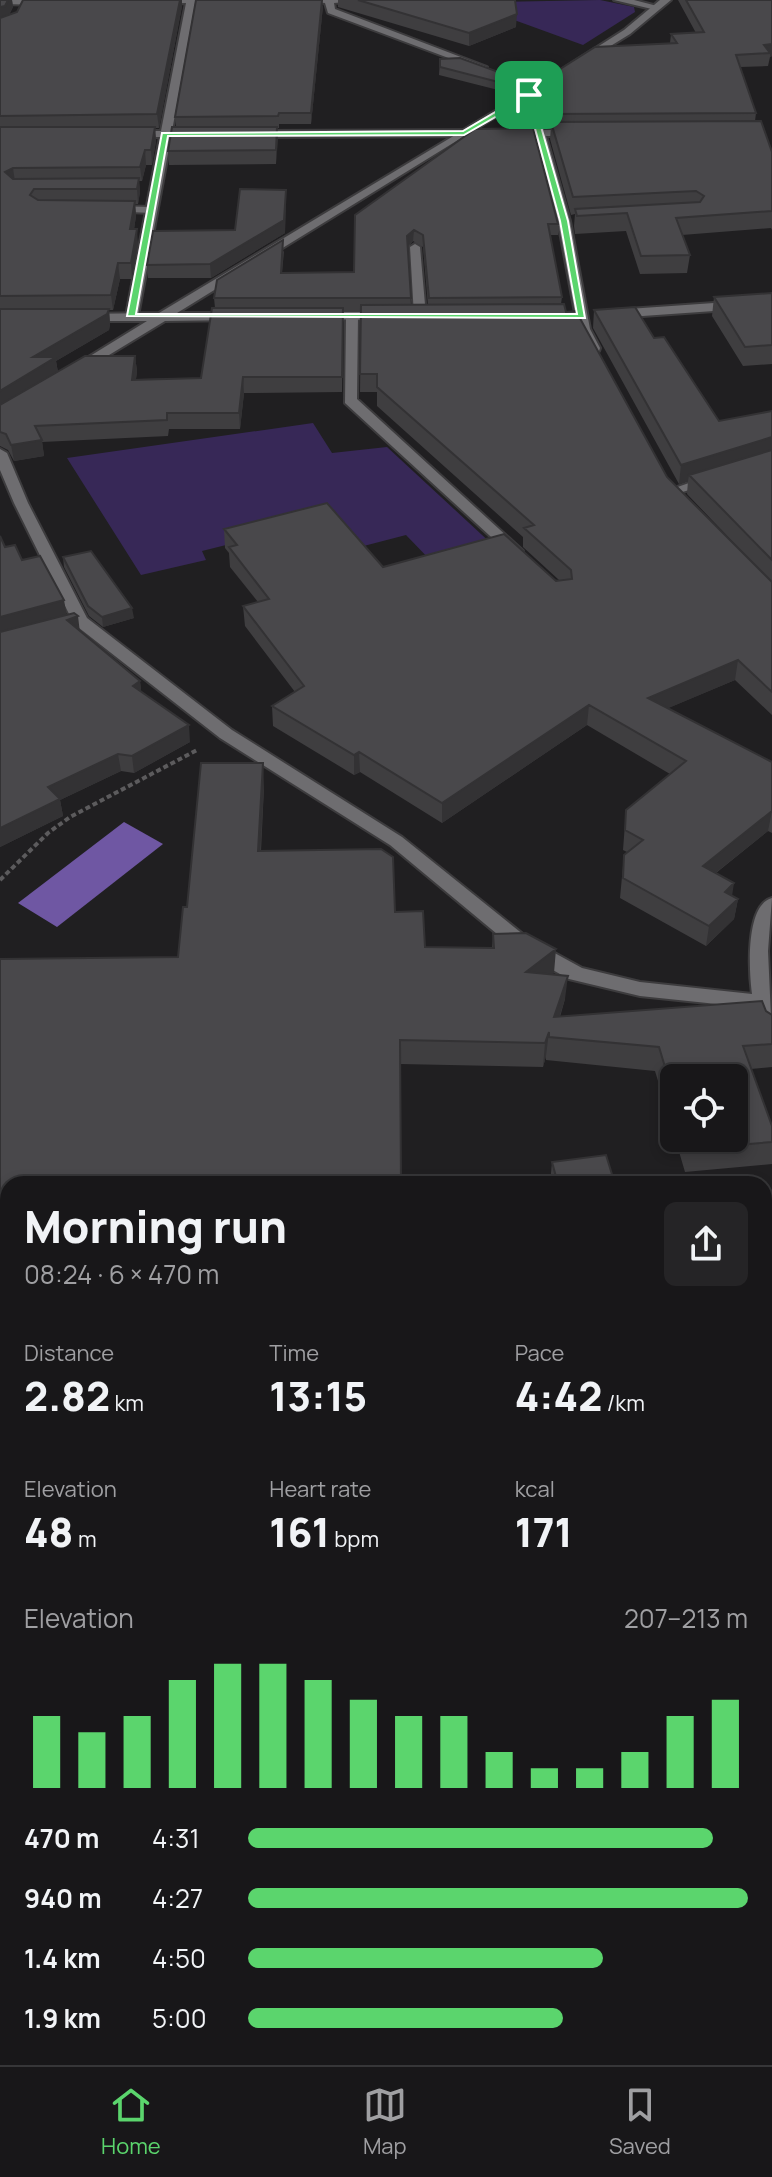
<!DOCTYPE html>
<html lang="en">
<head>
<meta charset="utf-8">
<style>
  :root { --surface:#181719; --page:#252426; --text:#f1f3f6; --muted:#9f9fa2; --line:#363638; --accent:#5bd56d }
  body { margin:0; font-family:Manrope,sans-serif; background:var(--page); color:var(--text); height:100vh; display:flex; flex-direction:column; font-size:30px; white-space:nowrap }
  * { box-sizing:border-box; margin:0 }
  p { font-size:26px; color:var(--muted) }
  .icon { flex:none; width:44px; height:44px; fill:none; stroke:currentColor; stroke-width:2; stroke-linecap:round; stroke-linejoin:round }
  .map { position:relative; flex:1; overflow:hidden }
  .sheet { position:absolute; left:0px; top:1176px; width:772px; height:890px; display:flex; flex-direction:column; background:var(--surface); border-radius:24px 24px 0 0; box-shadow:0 4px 12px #0003,0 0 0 2px var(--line) }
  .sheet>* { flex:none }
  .tools { position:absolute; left:660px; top:1064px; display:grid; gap:16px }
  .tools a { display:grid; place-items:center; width:88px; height:88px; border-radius:12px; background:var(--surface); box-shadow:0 4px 12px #0003,0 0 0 2px var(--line); font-size:40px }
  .pin { position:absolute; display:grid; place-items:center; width:68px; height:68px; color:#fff; margin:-34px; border-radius:16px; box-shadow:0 4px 12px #0006 }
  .round { display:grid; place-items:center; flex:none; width:84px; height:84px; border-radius:12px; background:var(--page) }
  .head { display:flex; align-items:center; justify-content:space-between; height:136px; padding:0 24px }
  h1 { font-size:44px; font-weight:800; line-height:60px }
  .metrics { display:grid; grid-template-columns:repeat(3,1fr); gap:12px; height:136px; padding:8px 24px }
  .metrics div { display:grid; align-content:center }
  .metrics b { font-size:40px; font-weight:800 }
  .metrics small { font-size:22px; font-weight:400 }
  .metrics p { font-size:22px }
  .chart { height:224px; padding:16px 24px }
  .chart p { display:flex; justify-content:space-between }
  .chart svg { width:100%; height:144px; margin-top:8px; stroke:var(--accent); stroke-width:6 }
  ul { padding:0 24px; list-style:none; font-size:26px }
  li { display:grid; grid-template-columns:128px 96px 1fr; align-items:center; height:60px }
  li i { height:20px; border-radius:10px; background:var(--accent) }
  .dock { display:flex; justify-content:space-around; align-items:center; height:112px; border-top:2px solid var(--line); background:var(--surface); font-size:22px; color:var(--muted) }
  .dock a { display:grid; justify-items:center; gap:4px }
  .dock .current { color:var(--accent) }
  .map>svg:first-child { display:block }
</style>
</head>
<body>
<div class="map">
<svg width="772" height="2065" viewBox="0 0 772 2065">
  <rect width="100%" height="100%" fill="#201f21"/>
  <!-- green -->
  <path fill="#372857" d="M 600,0 L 634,7 L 635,12 L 583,45 L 506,17 L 500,2 Z
    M 313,423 L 332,453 L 387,447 L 495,547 L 434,564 L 406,535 L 356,548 L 329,519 L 202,551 L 206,560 L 141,575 L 67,458 Z"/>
  <!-- water -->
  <path fill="#6f57a3" d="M 124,822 L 163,844 L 57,927 L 18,903 Z"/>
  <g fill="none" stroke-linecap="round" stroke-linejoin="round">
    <!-- service casing -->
    <g stroke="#3d3c3e" stroke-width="4">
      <path id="service" d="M 111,206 L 152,207 L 157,210 L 152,213 L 107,211 L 106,209 Z
        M 415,244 L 420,247 L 426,316 L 420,319 L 414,316 L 410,247 Z
        M 712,475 L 718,479 L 717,482 L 672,495 L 666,491 Z"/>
    </g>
    <!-- minor casing -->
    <g stroke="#3d3c3e" stroke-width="4">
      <path id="minor" d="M 0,0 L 51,0 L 53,2 L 48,5 L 0,4 Z
        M 152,0 L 225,0 L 195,3 L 172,131 L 196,131 L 201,134 L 196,137 L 171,137 L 138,316 L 132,320 L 126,316 L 160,137 L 128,137 L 123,134 L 128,131 L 161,131 L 186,3 L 156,4 Z
        M 291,0 L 368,0 L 334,3 L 335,9 L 487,67 L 478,69 L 328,13 L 325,3 Z
        M 614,0 L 634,0 L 661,7 L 656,10 Z
        M 529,92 L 534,95 L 544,130 L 576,130 L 581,133 L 576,136 L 546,136 L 570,221 L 590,329 L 600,348 L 599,351 L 589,351 L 578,329 L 558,221 L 535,136 L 252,137 L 247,134 L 252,131 L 533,130 L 524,95 Z
        M 772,299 L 772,307 L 614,318 L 608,314 L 614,310 Z
        M 352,312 L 358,316 L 357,399 L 523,551 L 523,557 L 513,557 L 345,403 L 346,316 Z
        M 0,449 L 7,453 L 28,503 L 87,618 L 232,730 L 402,837 L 529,939 L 582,968 L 640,982 L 752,994 C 749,972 745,905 772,898 L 768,951 L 772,1039 L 762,1032 L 755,1008 L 640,996 L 569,979 L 515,949 L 390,845 L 220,738 L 74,624 L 14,503 L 0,470 Z
        M 772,1513 L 772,1536 L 764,1540 L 764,1516 Z
        M 8,1869 L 8,1899 L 0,1902 L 0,1872 Z"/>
    </g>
    <!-- tertiary casing -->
    <g stroke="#3d3c3e" stroke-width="4">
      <path id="tertiary" d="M 660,0 L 671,0 L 630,34 L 177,313 L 236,313 L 242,317 L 240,320 L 165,321 L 81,372 L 69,369 L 147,321 L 84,321 L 78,317 L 80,314 L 159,313 L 525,93 L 624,30 Z
        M 316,312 L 388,312 L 394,316 L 388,320 L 312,319 L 312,313 Z"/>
    </g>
    <!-- path-far1 -->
    <path stroke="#5c5b5d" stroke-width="4" stroke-dasharray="5 3" stroke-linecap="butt" d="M 0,880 L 48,833 L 70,817 L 197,750"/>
    <!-- path -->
    <path stroke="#5c5b5d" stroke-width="7" stroke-dasharray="8 5" stroke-linecap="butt" d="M 0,1708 L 8,1713
      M 730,2058 L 743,2065"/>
    <!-- service -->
    <use href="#service" fill="#6e6d70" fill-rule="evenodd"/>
    <!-- minor -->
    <use href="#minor" fill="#6e6d70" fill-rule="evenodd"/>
    <!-- tertiary -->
    <use href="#tertiary" fill="#6e6d70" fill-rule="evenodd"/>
  </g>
  <!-- wall -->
  <path fill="#3f3e40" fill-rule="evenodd" d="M 0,0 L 12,0 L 13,7 L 9,15 L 182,6 L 159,128 L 155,128 L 156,141 L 152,165 L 146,165 L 142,181 L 139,181 L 140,192 L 138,204 L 135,204 L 136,216 L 134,229 L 138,244 L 132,279 L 120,279 L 113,310 L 109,310 L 110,324 L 109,330 L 56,361 L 58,372 L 135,356 L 137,371 L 136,379 L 201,378 L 215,308 L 214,298 L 284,251 L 282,273 L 354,272 L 355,215 L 558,224 L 558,235 L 550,235 L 562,297 L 561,304 L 667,477 L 755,565 L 687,494 L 688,481 L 679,484 L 593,328 L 594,310 L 654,338 L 719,421 L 772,411 L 772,715 L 735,680 L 668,708 L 772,762 L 772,833 L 768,831 L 716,873 L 732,896 L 738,899 L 734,919 L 706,946 L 620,898 L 624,855 L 627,852 L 623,850 L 626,810 L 670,774 L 587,725 L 442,823 L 360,772 L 354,775 L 273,726 L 272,706 L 295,692 L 245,626 L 243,606 L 258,602 L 230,567 L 229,553 L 225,548 L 224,529 L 383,567 L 559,580 L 523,547 L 523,537 L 377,406 L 377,392 L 360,392 L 361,310 L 343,310 L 342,392 L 244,393 L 240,429 L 169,429 L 168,436 L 42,442 L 44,456 L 14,461 L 8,450 L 0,446 ZM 413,241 L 423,247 L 428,305 L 411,305 L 408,247 Z
    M 338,0 L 515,0 L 516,27 L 469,46 L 338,7 Z
    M 678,0 L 772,0 L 772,56 L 770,57 L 768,66 L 740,67 L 756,113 L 755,121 L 772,152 L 772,230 L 771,228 L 682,235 L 690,255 L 687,273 L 640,274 L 626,231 L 575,234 L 574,226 L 575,214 L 571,215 L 550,139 L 551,127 L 546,127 L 538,96 L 538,83 L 670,43 L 671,34 L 696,33 Z
    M 323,6 L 311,124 L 279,124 L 279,128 L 277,128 L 276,164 L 169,165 L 168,151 L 176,127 L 175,117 Z
    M 440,59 L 522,89 L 514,94 L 439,75 Z
    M 286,190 L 285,233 L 211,278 L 148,278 L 147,265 L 235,230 Z
    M 772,293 L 772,364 L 743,366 L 712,316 L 714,297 Z
    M 0,536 L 5,547 L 22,560 L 80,631 L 140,681 L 141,691 L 190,742 L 134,773 L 121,771 L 60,800 L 63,816 L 0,847 Z
    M 63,557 L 134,618 L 103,627 L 89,616 L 64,567 Z
    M 264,787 L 261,851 L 395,912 L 425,947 L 492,948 L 493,934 L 554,973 L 552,974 L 565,999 L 560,1017 L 766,1011 L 772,1015 L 772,1067 L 751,1069 L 772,1126 L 772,1164 L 685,1172 L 675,1138 L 734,1138 L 674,1078 L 674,1134 L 655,1071 L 546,1060 L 546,1056 L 543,1067 L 400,1064 L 8,1184 L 8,1221 L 0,1221 L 0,959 L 178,957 L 187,907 Z
    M 552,1162 L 615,1184 L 550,1184 Z
    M 772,1288 L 772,1420 L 764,1421 L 764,1290 Z
    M 764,1874 L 772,1884 L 772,2046 L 764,2035 Z"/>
  <!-- shaded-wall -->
  <path fill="#333234" d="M 8,0 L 12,0 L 13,7 L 7,19 L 0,21 L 0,7 Z
    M 180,0 L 182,0 L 182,6 L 159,128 L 157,114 Z
    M 323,0 L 323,6 L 311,124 L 311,113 Z
    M 517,14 L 516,27 L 469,46 L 469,33 Z
    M 772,44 L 772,56 L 770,57 L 770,53 L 764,45 Z
    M 523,81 L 522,89 L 514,94 L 514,86 Z
    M 155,127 L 156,141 L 152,165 L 151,150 Z
    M 277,127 L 278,140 L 276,164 L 276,150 Z
    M 145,150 L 146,165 L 142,181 L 140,167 Z
    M 13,168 L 15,182 L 5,172 Z
    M 139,178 L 140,192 L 138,204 L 137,189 Z
    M 286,190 L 285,233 L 211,278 L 210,264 Z
    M 135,201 L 136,216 L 132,244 L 130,229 Z
    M 137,229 L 138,244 L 132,279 L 131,263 Z
    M 414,230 L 413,241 L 407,247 L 407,236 Z
    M 118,263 L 120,279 L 113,310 L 111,295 Z
    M 109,309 L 110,324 L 109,330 L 56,361 L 58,373 L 0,408 L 0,391 L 33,357 Z
    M 135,356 L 137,371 L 134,395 L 132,380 Z
    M 243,377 L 244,393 L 240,429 L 239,413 Z
    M 772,437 L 772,455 L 689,475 L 688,481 L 679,484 L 681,465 Z
    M 42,440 L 44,456 L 14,461 L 11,445 Z
    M 64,600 L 67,617 L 0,635 L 0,617 Z
    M 132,608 L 134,618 L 103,627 L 102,617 Z
    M 78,616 L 80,633 L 67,620 Z
    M 738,660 L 735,680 L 645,718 L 648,698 Z
    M 140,681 L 142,698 L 133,686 Z
    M 589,705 L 587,725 L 442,823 L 442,803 Z
    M 189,725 L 190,742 L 134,773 L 132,756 Z
    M 359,752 L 360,772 L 354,775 L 354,755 Z
    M 118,754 L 121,771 L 60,800 L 63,816 L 0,847 L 0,828 L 48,787 Z
    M 263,763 L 264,787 L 259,875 L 258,851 Z
    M 772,811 L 768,831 L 699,886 L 703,866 Z
    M 734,883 L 731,903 L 725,892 Z
    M 738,899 L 734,919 L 706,946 L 709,926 Z
    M 556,949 L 554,973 L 524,996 L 526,972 Z
    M 568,976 L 565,999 L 553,1037 L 554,1017 Z
    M 549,1032 L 546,1056 L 543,1067 L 545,1043 Z
    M 8,1818 L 8,1834 L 0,1838 L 0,1822 Z
    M 772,1853 L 772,1865 L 764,1869 L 764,1857 Z"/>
  <!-- building -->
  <path fill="#49484b" stroke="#333234" stroke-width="2" d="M 0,0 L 8,0 L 5,6 L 0,7 Z
    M 23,0 L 180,0 L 157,114 L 0,116 L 0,18 L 17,12 Z
    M 196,0 L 322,0 L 311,113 L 279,113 L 278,116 L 175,117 Z
    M 358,0 L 515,0 L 517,14 L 469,33 Z
    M 686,0 L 772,0 L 772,44 L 764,45 L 770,53 L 736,55 L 756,113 L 547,114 L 538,83 L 595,47 L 677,43 L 671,34 L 704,32 Z
    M 460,58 L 523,81 L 514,86 L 440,67 L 440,59 Z
    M 761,121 L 772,152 L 772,211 L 676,218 L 690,255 L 641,256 L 627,213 L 577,216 L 575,209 L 700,202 L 704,196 L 696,191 L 573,197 L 551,122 Z
    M 0,127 L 155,127 L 151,150 L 145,150 L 140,167 L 13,168 L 5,172 L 13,179 L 139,178 L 137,189 L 34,189 L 30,195 L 38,200 L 135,201 L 130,229 L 137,229 L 131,263 L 118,263 L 111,295 L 0,296 Z
    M 172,127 L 277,127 L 276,150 L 168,151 Z
    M 533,128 L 558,224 L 548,224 L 562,297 L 429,298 L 423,235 L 414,230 L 407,236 L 411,298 L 214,298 L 217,280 L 283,240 L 281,273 L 354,272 L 355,215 L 475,129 Z
    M 240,189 L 286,190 L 284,220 L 210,264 L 147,265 L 153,231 L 235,230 Z
    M 772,293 L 772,345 L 745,347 L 714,297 Z
    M 564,304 L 566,312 L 576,311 L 667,477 L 772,582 L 772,692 L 738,660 L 648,698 L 772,762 L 772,811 L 703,866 L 734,883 L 725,892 L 738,899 L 709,926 L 623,878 L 624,855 L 643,840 L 625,830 L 626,810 L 686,761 L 589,705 L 442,803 L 359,752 L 354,755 L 272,706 L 304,686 L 243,606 L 269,599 L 229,547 L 237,545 L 224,529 L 327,503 L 383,567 L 504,534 L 556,581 L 572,579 L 571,570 L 524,528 L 534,525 L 377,387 L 377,374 L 360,374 L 361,305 Z
    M 635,307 L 654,338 L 664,337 L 719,421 L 772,411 L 772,437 L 681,465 L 594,310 Z
    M 212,308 L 343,308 L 342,377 L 243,377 L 239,413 L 167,413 L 167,420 L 35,426 L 42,440 L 11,445 L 6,434 L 0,432 L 0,405 L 85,356 L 135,356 L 132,380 L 201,378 Z
    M 0,309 L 109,309 L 107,314 L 33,357 L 56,357 L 0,391 Z
    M 772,450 L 772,560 L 689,475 Z
    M 0,536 L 5,547 L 15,545 L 22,560 L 40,556 L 64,600 L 0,617 Z
    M 91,551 L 132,608 L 102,617 L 88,606 L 63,557 Z
    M 74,613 L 78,616 L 67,620 L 140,681 L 133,686 L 189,725 L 132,756 L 118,754 L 48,787 L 60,799 L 0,828 L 0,632 Z
    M 201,763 L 263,763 L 258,851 L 381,849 L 393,857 L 395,912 L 423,911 L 425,947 L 494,948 L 493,934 L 526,933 L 556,949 L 526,972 L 568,976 L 554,1017 L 762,1001 L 766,1011 L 772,1015 L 772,1044 L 743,1046 L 772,1126 L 772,1142 L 690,1149 L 686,1138 L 734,1138 L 734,1078 L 674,1078 L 674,1097 L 659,1047 L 549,1037 L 549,1032 L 545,1043 L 400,1040 L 401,1184 L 8,1184 L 8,1197 L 0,1198 L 0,959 L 178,957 L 183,907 L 187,907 Z
    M 606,1155 L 615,1184 L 558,1184 L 552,1162 Z
    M 772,1288 L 772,1402 L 764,1403 L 764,1290 Z
    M 772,1555 L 772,1853 L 764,1857 L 764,1558 Z
    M 0,1729 L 8,1735 L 8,1818 L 0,1822 Z
    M 764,1874 L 772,1884 L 772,2024 L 764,2013 Z"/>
  <!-- route -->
  <path fill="#5bd56d" stroke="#fff" stroke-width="2" fill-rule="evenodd" d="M 526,94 L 532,95 L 568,221 L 585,318 L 127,316 L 162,133 L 463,131 ZM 527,99 L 560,221 L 577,314 L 136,314 L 168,136 L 464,135 Z"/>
</svg>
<div class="tools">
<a><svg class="icon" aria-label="locate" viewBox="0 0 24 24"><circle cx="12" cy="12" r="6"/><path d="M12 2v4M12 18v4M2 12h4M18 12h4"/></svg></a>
</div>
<div class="pin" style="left:529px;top:95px;background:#1e9e55"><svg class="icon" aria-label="arrive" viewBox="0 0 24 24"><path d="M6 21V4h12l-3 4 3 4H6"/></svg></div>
<section class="sheet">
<div class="head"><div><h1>Morning run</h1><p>08:24 · 6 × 470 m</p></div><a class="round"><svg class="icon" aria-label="share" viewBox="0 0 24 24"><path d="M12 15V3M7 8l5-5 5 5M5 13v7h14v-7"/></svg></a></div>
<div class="metrics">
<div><p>Distance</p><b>2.82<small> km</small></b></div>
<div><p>Time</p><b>13:15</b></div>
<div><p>Pace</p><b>4:42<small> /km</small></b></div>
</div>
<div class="metrics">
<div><p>Elevation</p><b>48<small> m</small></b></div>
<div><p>Heart rate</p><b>161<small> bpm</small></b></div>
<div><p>kcal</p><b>171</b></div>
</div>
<div class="chart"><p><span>Elevation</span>207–213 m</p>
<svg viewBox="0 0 160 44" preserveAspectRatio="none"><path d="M5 44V22M15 44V27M25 44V22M35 44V11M45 44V6M55 44V6M65 44V11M75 44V17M85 44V22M95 44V22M105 44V33M115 44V38M125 44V38M135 44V33M145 44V22M155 44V17"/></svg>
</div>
<ul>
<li><b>470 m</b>4:31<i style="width:93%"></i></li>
<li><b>940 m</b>4:27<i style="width:100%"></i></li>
<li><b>1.4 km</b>4:50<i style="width:71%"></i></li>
<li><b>1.9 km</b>5:00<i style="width:63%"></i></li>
</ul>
</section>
</div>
<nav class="dock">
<a class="current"><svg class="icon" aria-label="home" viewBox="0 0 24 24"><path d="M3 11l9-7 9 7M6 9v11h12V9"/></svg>Home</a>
<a><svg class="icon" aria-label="map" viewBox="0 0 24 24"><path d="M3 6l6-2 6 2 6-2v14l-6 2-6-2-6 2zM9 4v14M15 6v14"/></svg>Map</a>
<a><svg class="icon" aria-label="saved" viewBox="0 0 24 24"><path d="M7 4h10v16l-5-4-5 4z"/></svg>Saved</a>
</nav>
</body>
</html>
